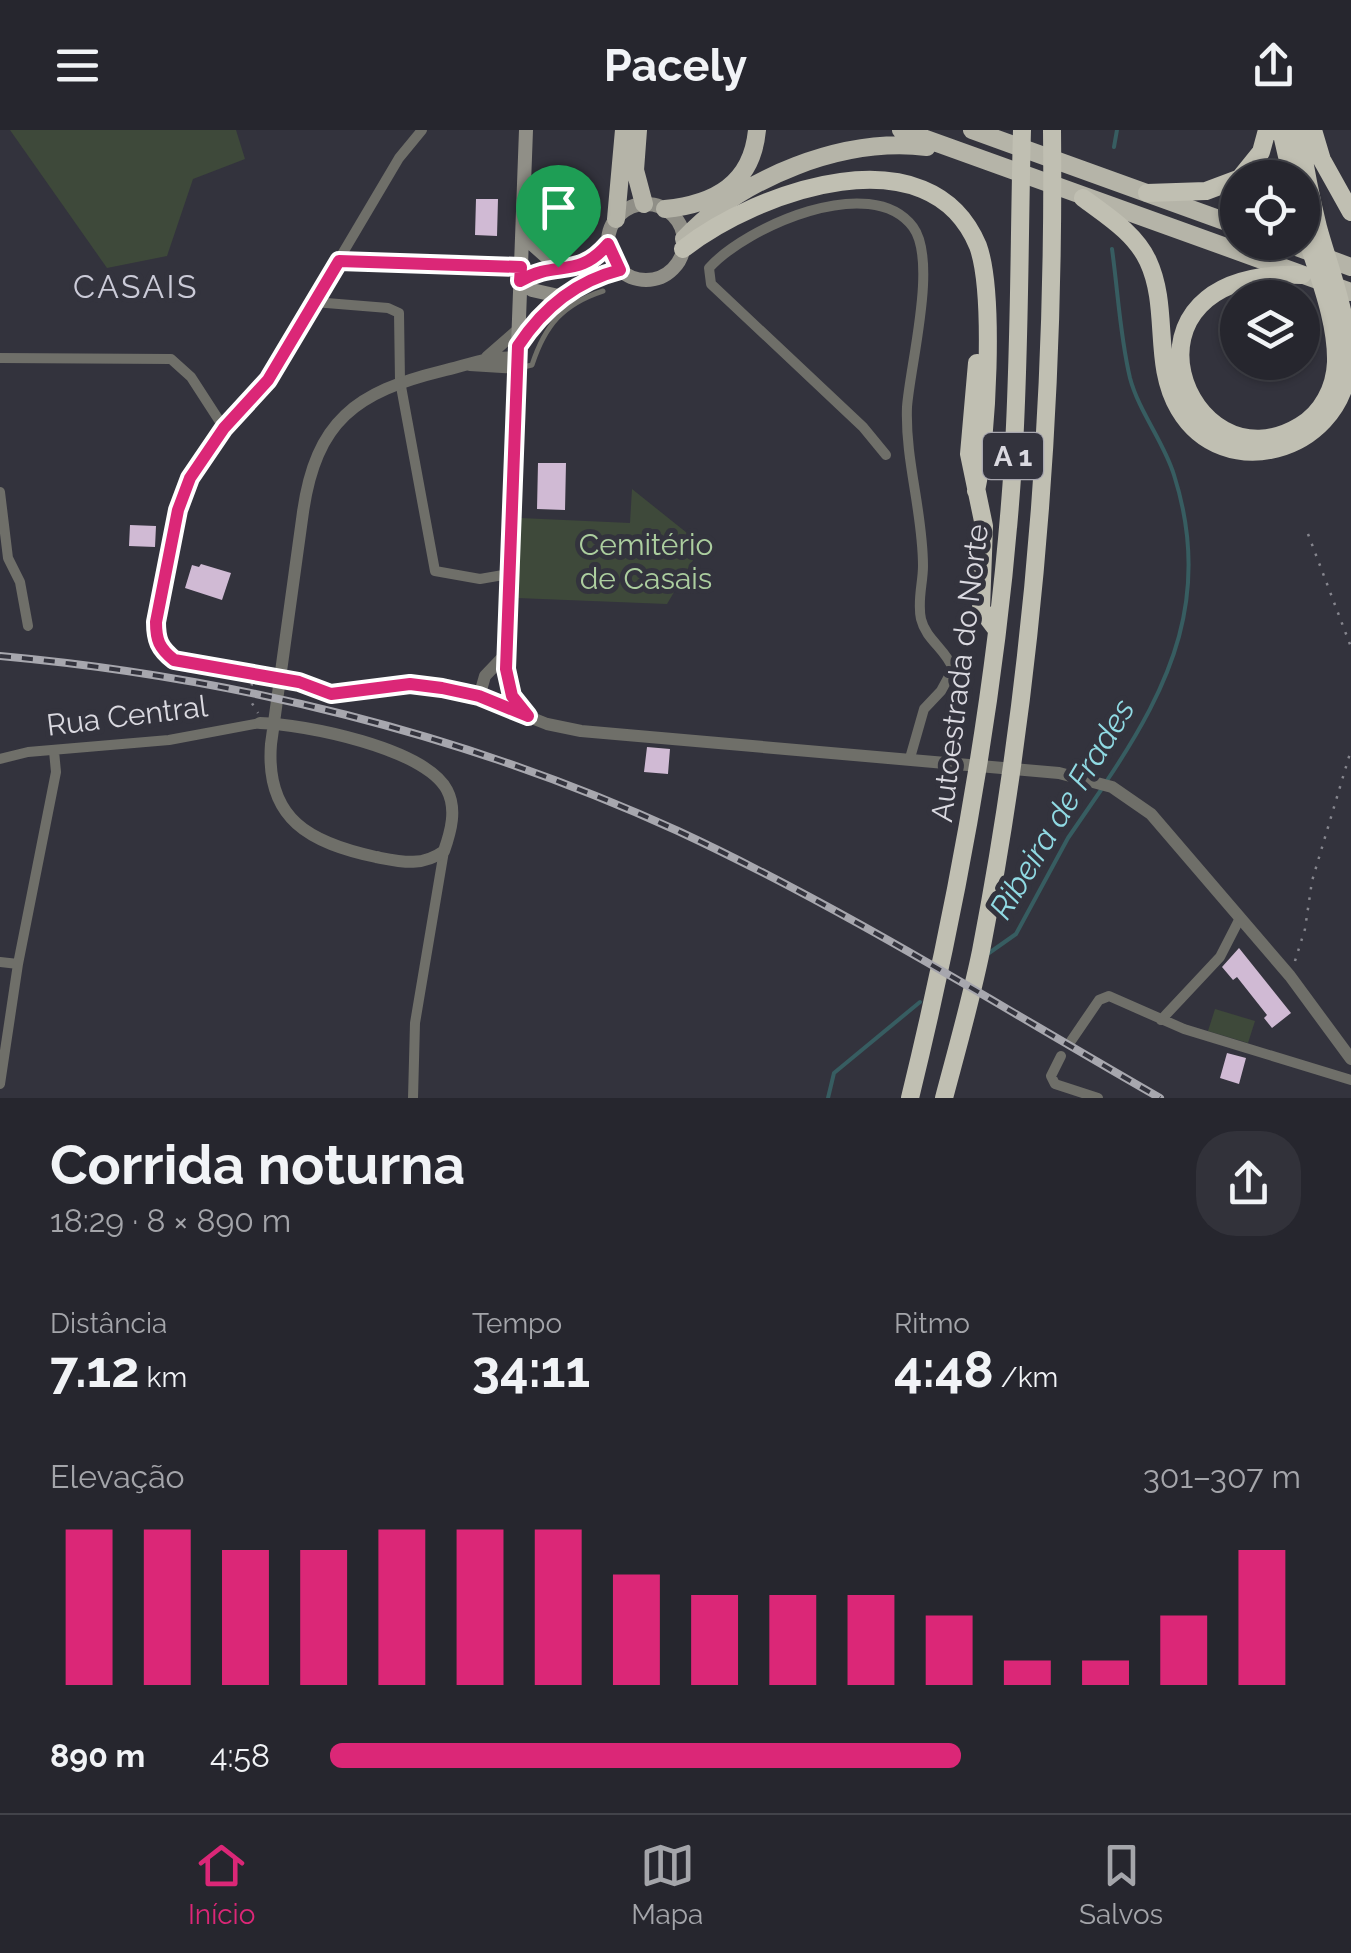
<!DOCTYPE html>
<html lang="pt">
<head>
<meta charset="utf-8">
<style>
  :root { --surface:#26262e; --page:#32323a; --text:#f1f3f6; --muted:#a4a5aa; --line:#42434a; --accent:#db2777 }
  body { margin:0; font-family:Raleway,sans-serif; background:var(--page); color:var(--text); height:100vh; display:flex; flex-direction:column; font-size:38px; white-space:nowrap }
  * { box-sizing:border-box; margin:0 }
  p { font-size:32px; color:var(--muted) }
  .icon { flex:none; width:55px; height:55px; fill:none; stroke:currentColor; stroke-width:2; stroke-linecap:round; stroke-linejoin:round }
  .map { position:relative; height:968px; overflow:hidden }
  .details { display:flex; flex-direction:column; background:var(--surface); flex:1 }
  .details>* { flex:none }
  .buttons { position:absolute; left:1220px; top:30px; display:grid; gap:20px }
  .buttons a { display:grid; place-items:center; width:100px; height:100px; border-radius:50%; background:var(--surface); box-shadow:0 2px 8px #0004,0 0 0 2px var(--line); font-size:50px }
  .pin { position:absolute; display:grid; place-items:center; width:85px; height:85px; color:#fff; margin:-102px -42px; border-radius:50% 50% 50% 0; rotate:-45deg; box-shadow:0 0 10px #0007 }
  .pin .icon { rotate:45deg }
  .round { display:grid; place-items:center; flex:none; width:105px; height:105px; border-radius:40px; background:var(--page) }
  .head { display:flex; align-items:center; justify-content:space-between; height:170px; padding:0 50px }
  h1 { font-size:55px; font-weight:700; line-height:75px }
  .figures { display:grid; grid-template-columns:repeat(3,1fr); gap:15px; height:170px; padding:10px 50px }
  .figures div { display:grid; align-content:center }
  .figures b { font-size:50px; font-weight:700 }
  .figures small { font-size:28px; font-weight:400 }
  .figures p { font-size:28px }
  .chart { height:280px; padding:20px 50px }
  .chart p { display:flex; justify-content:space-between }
  .chart svg { width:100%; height:180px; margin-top:10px; stroke:var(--accent); stroke-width:6 }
  ul { padding:0 50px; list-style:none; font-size:32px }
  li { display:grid; grid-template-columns:160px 120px 1fr; align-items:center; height:75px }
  li i { height:25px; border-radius:12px; background:var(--accent) }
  header { display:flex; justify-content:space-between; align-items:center; height:130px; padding:0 50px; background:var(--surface); font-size:45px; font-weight:700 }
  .tab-bar { display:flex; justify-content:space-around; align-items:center; height:140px; border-top:2px solid var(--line); background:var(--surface); font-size:28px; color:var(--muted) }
  .tab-bar a { display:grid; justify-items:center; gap:5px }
  .tab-bar .on { color:var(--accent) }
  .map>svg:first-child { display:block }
</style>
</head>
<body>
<header><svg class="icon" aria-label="menu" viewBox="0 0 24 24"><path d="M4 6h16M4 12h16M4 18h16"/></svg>Pacely<svg class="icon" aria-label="share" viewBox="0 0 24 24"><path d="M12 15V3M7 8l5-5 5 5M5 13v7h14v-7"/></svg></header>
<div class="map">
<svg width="1351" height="968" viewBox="0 0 1351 968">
  <rect width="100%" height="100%" fill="#33333d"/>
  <!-- green -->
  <path fill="#3e493a" d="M 10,0 L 236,0 L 245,29 L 193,49 L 167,126 L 107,138 Z
    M 632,359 L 702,415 L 667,474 L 517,468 L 520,388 L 630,393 Z
    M 1215,879 L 1255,891 L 1248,913 L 1208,901 Z"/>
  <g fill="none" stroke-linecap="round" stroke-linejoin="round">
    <!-- stream -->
    <path stroke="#375d61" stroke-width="4" d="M 1114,17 L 1117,0
      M 1106,652 C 1172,554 1212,464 1174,345 C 1164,312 1139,282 1130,248 C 1120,206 1118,162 1112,119
      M 989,823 L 1016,804 L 1068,708 L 1101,660
      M 828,968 L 834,943 L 920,872"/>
  </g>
  <!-- building -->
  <path fill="#d0bad4" d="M 476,69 L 498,69 L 497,106 L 475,105 Z
    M 538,333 L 566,333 L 565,380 L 537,379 Z
    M 130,395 L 156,396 L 155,417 L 129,416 Z
    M 201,434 L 231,443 L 222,470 L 185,458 L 192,435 L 199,437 Z
    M 647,617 L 670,619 L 668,644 L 644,642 Z
    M 1239,818 L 1291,883 L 1272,898 L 1264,888 L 1267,885 L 1237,847 L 1233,850 L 1222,837 Z
    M 1227,923 L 1246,928 L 1239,954 L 1220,948 Z"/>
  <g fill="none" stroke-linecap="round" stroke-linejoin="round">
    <!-- path -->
    <path stroke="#86868e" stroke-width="2.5" stroke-dasharray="2.5 8" stroke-linecap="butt" d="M 1308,404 L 1351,517
      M 252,553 L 250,570 L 258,583
      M 1295,831 L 1305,799 L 1312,751 L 1351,620"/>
    <!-- service -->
    <path stroke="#6f6f69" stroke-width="5" d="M 519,238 L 532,235 C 545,195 563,174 603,161"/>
    <!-- minor -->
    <path stroke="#6f6f69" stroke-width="10" d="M 422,0 L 399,28 L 267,251 L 224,298 L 190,348 L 178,380 L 156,491 L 156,510 L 174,529 L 299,552 L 331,564 L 409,554 L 479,567
      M 339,131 L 521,137
      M 314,172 L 388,178 L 399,183 L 400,251 L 435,441 L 480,449 L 509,444
      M 0,228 L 171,229 L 191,247 L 224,298
      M 886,325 L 863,297 L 711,154 L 709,138 C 746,97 871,41 913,97 C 938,131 910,235 907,277 C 905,331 923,382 923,436 C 923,453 917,471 921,489 C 926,510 946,519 953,539 L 941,561 L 924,579 L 910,628
      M 0,362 L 8,428 L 20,452 L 28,496
      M 0,629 L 28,622 L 169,610 L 260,593
      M 0,832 L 18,834
      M 1161,890 L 1220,827 L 1239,790
      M 1071,911 L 1099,870 L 1109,866 L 1184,899 L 1351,950
      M 1061,926 L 1051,946 L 1055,954 L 1098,968
      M 0,954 L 18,834 L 56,642 L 54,621
      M 413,968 L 415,893 L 444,721"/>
    <!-- tertiary -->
    <path stroke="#6f6f69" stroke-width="12" d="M 518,220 L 506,539 L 513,566 L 526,584
      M 487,227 L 519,199
      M 470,235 L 517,238
      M 506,524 L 485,546 L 479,567 L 547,594 L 581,601 L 1059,643 L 1112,657 L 1151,684 L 1290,846 L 1351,929
      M 260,593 C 304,594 425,618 447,660 C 457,679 451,701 444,721 C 422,737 402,732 376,727 C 311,713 265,690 271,614 L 303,382 C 316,291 356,262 442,241 C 468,235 490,225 517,228"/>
    <!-- secondary -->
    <path stroke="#908f87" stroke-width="14" d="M608 112a38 38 0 1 1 76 0a38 38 0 1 1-76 0Z
      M 523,97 L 531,113 L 558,137
      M 520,151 L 532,160 L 563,167 L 586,150 L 620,140
      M 520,151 C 557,129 577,151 608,115
      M 518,215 L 532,194 L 563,167
      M 518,216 L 526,0"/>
    <!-- trunk -->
    <path stroke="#b5b4a8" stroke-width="18" d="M 638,0 L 635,40 L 644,74
      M 901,0 L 1351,162
      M 972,0 L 1238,96
      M 665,79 C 715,74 752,54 757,0
      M 616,89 L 624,0
      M 684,109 C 742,47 843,7 927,17
      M 1283,112 L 1351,137"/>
    <!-- motorway -->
    <path stroke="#c0bfb2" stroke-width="18" d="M 1281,0 L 1292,48
      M 1313,0 L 1322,30 L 1351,82
      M 1240,48 L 1261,22 L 1267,0
      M 1147,63 L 1206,61 L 1238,49
      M 1083,68 C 1107,86 1135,103 1148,131 C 1170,178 1152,234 1179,279 C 1224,355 1338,322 1348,238 C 1351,191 1330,141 1318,97 C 1310,65 1304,33 1299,0
      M 683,119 C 759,60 930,0 978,116 C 995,163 987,311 976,361
      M 1302,145 C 1099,138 1187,364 1300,296 C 1322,283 1335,258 1336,232 C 1337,186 1314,136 1302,91
      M 977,233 L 969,324 L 984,396 L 981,479 L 997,500
      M 910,968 C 961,759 999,548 1013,333 C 1020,223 1019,111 1022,0
      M 944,968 C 957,919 971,870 981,821 C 1033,552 1055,274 1052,0"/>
    <!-- rail casing -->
    <g stroke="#a7a7ae" stroke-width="8">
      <path id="rail" d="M 0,526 C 233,547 465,604 678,701 C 844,778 1001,877 1160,968"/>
    </g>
    <!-- rail -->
    <use href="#rail" stroke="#33333d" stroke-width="4" stroke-dasharray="11" stroke-linecap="butt"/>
  </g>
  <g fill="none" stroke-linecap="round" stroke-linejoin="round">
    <!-- route casing -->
    <g stroke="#fff" stroke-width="20">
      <path id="route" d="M 608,114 L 620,140 C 576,151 543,178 518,216 L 506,539 L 512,566 L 528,586 L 479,566 L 442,558 L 410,554 L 331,564 L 299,552 L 174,530 C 159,518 156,510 156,492 L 178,380 L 190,348 L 224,298 L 268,250 L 339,131 L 521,137 L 520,151 C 557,129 577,150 608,114 Z"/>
    </g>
    <!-- route -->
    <use href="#route" stroke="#db2777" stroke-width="12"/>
  </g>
  <g text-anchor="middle" stroke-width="10" stroke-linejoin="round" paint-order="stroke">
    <!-- shield labels -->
    <rect fill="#33333d" stroke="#a8a7af" stroke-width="2.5" x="983" y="303" width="60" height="46" rx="8"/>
    <g font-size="28" font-weight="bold" fill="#dad9e0">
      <text x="1013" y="336">A 1</text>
    </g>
    <!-- park labels -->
    <g font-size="30" fill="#acce9f" stroke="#33333d">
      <text x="646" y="425">Cemitério<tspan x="646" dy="34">de Casais</tspan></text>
    </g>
    <!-- street labels -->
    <g font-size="30" fill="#dad9e0" stroke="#33333d">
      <text transform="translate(960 543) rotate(-83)" y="10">Autoestrada do Norte</text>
      <text transform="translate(127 586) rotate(-7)" y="10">Rua Central</text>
    </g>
    <!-- neighbourhood labels -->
    <g font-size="32" letter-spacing="2.5" fill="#cbcbd8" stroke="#33333d">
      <text x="136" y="168">CASAIS</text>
    </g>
    <!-- water labels -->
    <g font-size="32" font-style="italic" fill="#90dae3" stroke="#33333d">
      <text transform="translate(1062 679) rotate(-59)" y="11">Ribeira de Frades</text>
    </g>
  </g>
</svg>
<div class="buttons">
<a><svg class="icon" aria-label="locate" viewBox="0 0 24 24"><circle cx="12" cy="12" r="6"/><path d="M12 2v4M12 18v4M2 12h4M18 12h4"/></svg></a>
<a><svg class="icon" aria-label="layers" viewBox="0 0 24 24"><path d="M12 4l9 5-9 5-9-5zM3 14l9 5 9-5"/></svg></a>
</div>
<div class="pin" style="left:558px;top:137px;background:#1e9e55"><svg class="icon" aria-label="arrive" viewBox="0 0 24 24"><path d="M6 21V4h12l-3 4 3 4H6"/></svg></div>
</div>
<section class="details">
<div class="head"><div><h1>Corrida noturna</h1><p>18:29 · 8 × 890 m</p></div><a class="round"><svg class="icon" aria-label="share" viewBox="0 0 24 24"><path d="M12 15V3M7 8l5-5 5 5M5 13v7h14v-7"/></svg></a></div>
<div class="figures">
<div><p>Distância</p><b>7.12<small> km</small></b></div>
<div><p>Tempo</p><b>34:11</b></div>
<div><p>Ritmo</p><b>4:48<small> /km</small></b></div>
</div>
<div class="chart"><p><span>Elevação</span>301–307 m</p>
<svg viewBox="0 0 160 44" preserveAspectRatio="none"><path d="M5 44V6M15 44V6M25 44V11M35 44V11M45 44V6M55 44V6M65 44V6M75 44V17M85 44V22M95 44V22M105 44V22M115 44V27M125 44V38M135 44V38M145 44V27M155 44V11"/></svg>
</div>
<ul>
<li><b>890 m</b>4:58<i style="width:65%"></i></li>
</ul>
</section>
<nav class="tab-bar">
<a class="on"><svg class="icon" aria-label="home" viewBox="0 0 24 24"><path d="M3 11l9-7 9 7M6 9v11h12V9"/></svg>Início</a>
<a><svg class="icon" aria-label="map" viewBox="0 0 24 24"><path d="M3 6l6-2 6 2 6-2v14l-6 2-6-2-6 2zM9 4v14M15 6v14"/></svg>Mapa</a>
<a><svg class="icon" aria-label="saved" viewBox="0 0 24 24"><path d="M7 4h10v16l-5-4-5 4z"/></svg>Salvos</a>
</nav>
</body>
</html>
